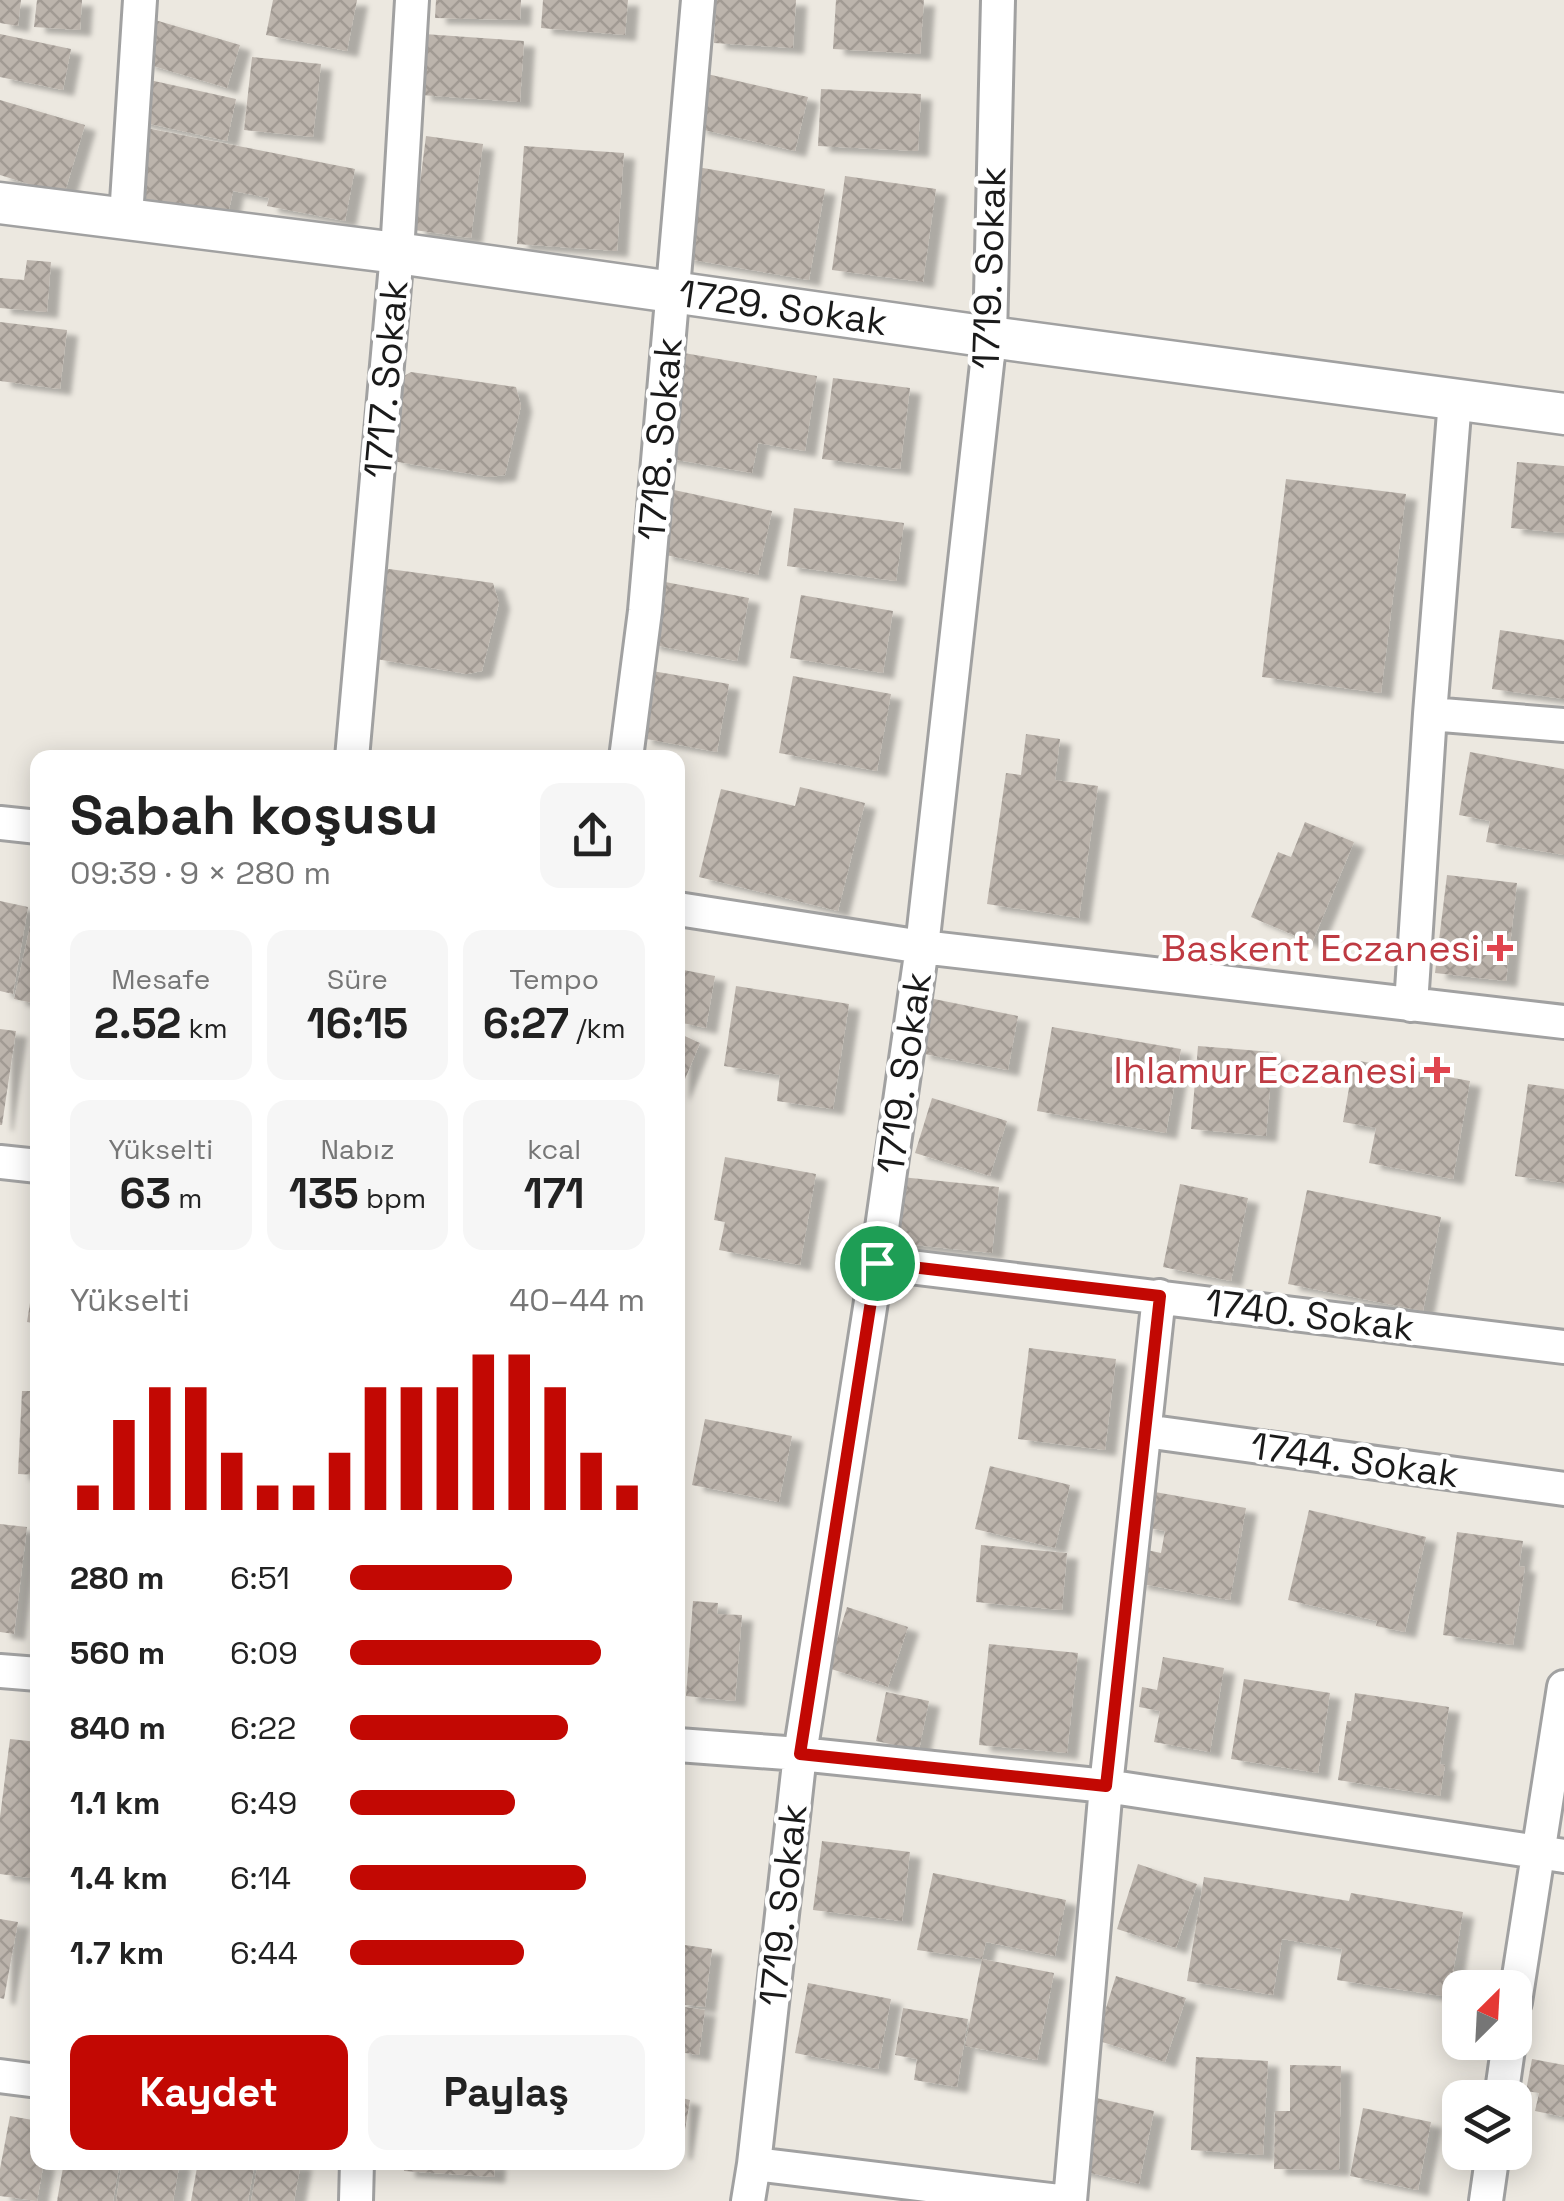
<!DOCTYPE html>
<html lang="tr">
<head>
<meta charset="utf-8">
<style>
  :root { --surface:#fff; --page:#f6f6f6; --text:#222; --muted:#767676; --accent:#c20803 }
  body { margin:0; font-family:"Space Grotesk",sans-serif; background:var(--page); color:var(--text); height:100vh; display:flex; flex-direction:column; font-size:38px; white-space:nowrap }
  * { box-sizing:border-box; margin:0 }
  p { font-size:32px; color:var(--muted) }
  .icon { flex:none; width:55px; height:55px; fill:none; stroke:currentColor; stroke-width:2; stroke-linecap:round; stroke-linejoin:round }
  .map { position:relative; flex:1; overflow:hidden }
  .panel { position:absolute; left:30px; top:750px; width:655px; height:1420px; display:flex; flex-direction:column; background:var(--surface); border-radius:20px; box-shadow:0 5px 25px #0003 }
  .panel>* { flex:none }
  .needle { width:65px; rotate:24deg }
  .controls { position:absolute; left:1442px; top:1970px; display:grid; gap:20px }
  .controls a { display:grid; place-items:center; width:90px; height:90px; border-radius:20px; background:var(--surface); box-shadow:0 5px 25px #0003; font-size:50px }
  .pin { position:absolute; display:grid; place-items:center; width:85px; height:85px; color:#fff; margin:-42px; border:5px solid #fff; border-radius:50%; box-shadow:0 2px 10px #0007 }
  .round { display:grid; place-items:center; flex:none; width:105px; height:105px; border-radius:20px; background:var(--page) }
  .overview { display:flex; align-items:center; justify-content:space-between; height:170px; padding:0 40px }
  h1 { font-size:55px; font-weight:600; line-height:75px }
  .metrics { display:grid; grid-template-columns:repeat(3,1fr); gap:15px; height:170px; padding:10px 40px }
  .metrics div { display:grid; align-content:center; border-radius:20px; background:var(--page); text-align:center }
  .metrics b { font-size:42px; font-weight:600 }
  .metrics small { font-size:28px; font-weight:400 }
  .metrics p { font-size:28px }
  .chart { height:280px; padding:20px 40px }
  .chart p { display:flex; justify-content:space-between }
  .chart svg { width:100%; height:180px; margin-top:10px; stroke:var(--accent); stroke-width:6 }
  .action { display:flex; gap:20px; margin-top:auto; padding:20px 40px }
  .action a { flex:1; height:115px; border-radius:20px; background:var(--accent); color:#fff; font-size:40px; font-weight:600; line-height:115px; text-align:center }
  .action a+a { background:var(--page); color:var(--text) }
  ul { padding:0 40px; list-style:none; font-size:32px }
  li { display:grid; grid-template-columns:160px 120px 1fr; align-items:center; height:75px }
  li i { height:25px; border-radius:12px; background:var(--accent) }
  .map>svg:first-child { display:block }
</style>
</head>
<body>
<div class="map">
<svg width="1564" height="2201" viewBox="0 0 1564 2201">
  <defs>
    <pattern id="building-cross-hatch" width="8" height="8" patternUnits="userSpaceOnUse" patternTransform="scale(2.5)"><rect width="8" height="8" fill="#bcb4ac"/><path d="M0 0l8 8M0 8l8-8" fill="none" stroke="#a19a93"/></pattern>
    <filter id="shadow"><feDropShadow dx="11" dy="6" stdDeviation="2.5" flood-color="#0004"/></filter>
  </defs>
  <rect width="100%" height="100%" fill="#ece8e0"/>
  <!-- building -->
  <path fill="url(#building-cross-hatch)" filter="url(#shadow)" d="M 0,0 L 21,0 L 18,26 L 0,23 Z
    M 37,0 L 82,0 L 80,30 L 34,27 Z
    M 273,0 L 357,0 L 347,51 L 266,35 Z
    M 436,0 L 521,0 L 520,20 L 435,18 Z
    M 543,0 L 628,0 L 625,35 L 541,28 Z
    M 716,0 L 796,0 L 793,48 L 714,43 Z
    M 836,0 L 924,0 L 920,54 L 833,49 Z
    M 155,20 L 240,45 L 227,88 L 143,63 Z
    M 0,34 L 71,49 L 63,90 L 0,77 Z
    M 424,34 L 524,41 L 520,102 L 420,95 Z
    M 252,57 L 321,64 L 313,137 L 244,130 Z
    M 707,74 L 808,97 L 795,151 L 695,128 Z
    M 145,79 L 236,99 L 227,141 L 136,121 Z
    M 821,89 L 921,94 L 918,151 L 818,146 Z
    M 0,100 L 85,125 L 64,195 L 0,175 Z
    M 146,128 L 355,169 L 345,221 L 267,206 L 269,198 L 233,191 L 228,215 L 132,196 Z
    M 426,136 L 483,144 L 471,238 L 414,230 Z
    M 524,146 L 624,153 L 617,251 L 517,244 Z
    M 697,167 L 825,189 L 809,280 L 682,258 Z
    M 845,176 L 936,189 L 923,282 L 832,270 Z
    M 27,260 L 51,262 L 47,312 L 0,308 L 0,278 L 24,280 Z
    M 0,322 L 67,330 L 60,389 L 0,381 Z
    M 678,352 L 817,376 L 805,451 L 758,443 L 752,473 L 660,457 Z
    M 411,372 L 516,387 L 521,406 L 505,475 L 489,477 L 398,462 L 386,452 L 397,380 Z
    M 833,378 L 910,388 L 900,469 L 822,459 Z
    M 1517,462 L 1564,466 L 1564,533 L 1511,528 Z
    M 1286,479 L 1406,494 L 1381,693 L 1262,677 Z
    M 674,490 L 772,511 L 758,575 L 661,554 Z
    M 794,508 L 904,523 L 896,581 L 787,566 Z
    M 389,569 L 493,583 L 499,603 L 482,671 L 467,674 L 376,659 L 375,577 Z
    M 660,581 L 749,598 L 737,661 L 648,644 Z
    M 801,595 L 893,611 L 883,673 L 790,658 Z
    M 1500,630 L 1564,640 L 1564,699 L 1492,689 Z
    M 652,671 L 729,684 L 717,752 L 641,738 Z
    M 793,676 L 891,694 L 877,771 L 779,753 Z
    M 1026,734 L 1060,739 L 1055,780 L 1098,786 L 1079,918 L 987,904 L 1006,773 L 1021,775 Z
    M 1470,752 L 1564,769 L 1564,855 L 1486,842 L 1490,821 L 1459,815 Z
    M 800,787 L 865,803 L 838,911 L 699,877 L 721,789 L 795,806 Z
    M 1305,822 L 1354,842 L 1312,943 L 1251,917 L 1278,852 L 1291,857 Z
    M 1447,875 L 1517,883 L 1506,981 L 1435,973 Z
    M 36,899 L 38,899 L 38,1004 L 14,999 Z
    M 0,901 L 28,907 L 13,994 L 0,991 Z
    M 678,969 L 715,976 L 706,1028 L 678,1022 Z
    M 736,986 L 849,1004 L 833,1109 L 777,1101 L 780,1075 L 724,1066 Z
    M 929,998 L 1018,1016 L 1008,1070 L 919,1053 Z
    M 1052,1027 L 1181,1049 L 1166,1133 L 1037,1111 Z
    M 0,1029 L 16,1031 L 2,1125 L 0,1125 Z
    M 678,1033 L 700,1043 L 678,1096 Z
    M 1198,1046 L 1273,1052 L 1266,1136 L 1191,1129 Z
    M 1354,1060 L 1470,1081 L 1453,1179 L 1369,1163 L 1376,1128 L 1343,1122 Z
    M 1528,1084 L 1564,1089 L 1564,1183 L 1515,1176 Z
    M 932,1098 L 1007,1121 L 990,1176 L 915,1153 Z
    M 725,1157 L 816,1174 L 800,1265 L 719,1250 L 725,1222 L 714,1220 Z
    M 901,1177 L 999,1187 L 992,1253 L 894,1243 Z
    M 1180,1184 L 1248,1198 L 1231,1281 L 1163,1267 Z
    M 1307,1190 L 1441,1217 L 1423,1311 L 1288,1284 Z
    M 35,1271 L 38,1271 L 38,1324 L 27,1322 Z
    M 1029,1348 L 1116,1359 L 1105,1450 L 1018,1439 Z
    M 22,1391 L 38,1391 L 38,1475 L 18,1474 Z
    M 705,1419 L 792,1436 L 779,1502 L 692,1485 Z
    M 990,1466 L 1070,1485 L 1055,1548 L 975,1529 Z
    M 1149,1491 L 1246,1508 L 1230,1600 L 1136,1583 L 1142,1549 L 1161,1553 L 1165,1531 L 1143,1527 Z
    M 1309,1510 L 1426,1537 L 1405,1632 L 1376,1626 L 1377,1621 L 1288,1600 Z
    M 0,1524 L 27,1527 L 14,1634 L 0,1632 Z
    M 1457,1532 L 1523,1541 L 1519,1566 L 1525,1567 L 1513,1645 L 1443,1635 Z
    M 981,1545 L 1067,1553 L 1062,1610 L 976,1602 Z
    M 693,1601 L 718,1603 L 717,1614 L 742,1615 L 735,1701 L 686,1696 Z
    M 847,1607 L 908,1627 L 888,1687 L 828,1668 Z
    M 989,1644 L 1078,1653 L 1067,1753 L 979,1745 Z
    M 1163,1657 L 1224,1668 L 1210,1752 L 1154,1742 L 1160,1711 L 1139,1707 L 1142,1687 L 1157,1690 Z
    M 1244,1679 L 1330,1693 L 1318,1773 L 1231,1759 Z
    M 886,1692 L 929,1701 L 919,1750 L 876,1741 Z
    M 1355,1693 L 1449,1707 L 1440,1764 L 1445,1765 L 1440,1796 L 1338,1780 L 1347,1721 L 1351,1721 Z
    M 10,1739 L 38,1742 L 38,1879 L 0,1874 L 0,1817 Z
    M 822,1841 L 910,1852 L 902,1921 L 813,1910 Z
    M 1138,1864 L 1197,1884 L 1176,1948 L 1117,1929 Z
    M 933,1873 L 1066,1900 L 1055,1956 L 986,1942 L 982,1959 L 917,1950 Z
    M 1204,1877 L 1349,1901 L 1351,1893 L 1463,1912 L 1449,1997 L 1337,1980 L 1342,1949 L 1282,1939 L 1273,1995 L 1187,1981 Z
    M 0,1919 L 18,1922 L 4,1999 L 0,1998 Z
    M 678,1944 L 712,1949 L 705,2007 L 678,2004 Z
    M 982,1959 L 1054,1973 L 1037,2060 L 965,2046 Z
    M 1116,1976 L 1186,1998 L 1165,2062 L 1096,2040 Z
    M 808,1983 L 891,1999 L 878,2069 L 795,2053 Z
    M 678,2006 L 705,2010 L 699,2055 L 678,2052 Z
    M 903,2008 L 968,2019 L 957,2087 L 914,2080 L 917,2059 L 895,2055 Z
    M 1196,2057 L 1268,2061 L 1263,2155 L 1191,2150 Z
    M 1532,2059 L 1564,2065 L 1564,2117 L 1535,2111 L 1539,2093 L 1526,2091 Z
    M 1290,2065 L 1341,2066 L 1339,2170 L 1274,2169 L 1275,2111 L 1290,2111 Z
    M 678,2097 L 690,2100 L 681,2154 L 678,2153 Z
    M 1092,2097 L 1154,2111 L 1139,2184 L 1077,2170 Z
    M 1363,2108 L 1431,2122 L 1418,2190 L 1350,2176 Z
    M 10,2116 L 38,2121 L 38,2162 L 44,2162 L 37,2201 L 0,2196 L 0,2169 Z
    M 64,2162 L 120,2162 L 113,2201 L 57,2201 Z
    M 122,2162 L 180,2162 L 173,2201 L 116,2201 Z
    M 198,2162 L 255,2162 L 248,2201 L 191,2201 Z
    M 258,2162 L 301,2163 L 294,2201 L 251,2201 Z
    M 404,2162 L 495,2162 L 494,2177 L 404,2171 Z"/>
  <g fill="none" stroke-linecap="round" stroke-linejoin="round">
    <!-- minor casing -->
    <g stroke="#a1a1a1" stroke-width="38">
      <path id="minor" d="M 126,217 L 140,0
        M 1430,714 L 1564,725
        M 352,758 L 397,253 L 412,0
        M 626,758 L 645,611 L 698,0
        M 0,823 L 38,827
        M 678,909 L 922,947 L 1564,1022
        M 1411,1005 L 1430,714 L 1455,400
        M 0,1162 L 38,1166
        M 877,1263 L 1564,1347
        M 1145,1431 L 1564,1489
        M 0,1671 L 38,1674
        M 678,1745 L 800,1754 L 1106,1786 L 1564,1856
        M 1515,2002 L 1564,1687
        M 0,2076 L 38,2081
        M 1501,2098 L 1509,2042
        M 754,2164 L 1059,2201
        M 356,2201 L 357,2162
        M 748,2201 L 754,2164 L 800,1754 L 877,1263 L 922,947 L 990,337 L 998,0
        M 1070,2201 L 1106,1786 L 1159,1296
        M 1486,2201 L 1493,2152"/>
    </g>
    <!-- tertiary casing -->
    <g stroke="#a1a1a1" stroke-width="45">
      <g id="tertiary">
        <path id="s1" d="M 0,203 L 397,253 L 990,337 L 1564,414"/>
      </g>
    </g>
    <!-- minor -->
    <use href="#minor" stroke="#fff" stroke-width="32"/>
    <!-- tertiary -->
    <use href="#tertiary" stroke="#fff" stroke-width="40"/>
  </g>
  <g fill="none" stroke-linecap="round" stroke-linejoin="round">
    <!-- route casing -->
    <g stroke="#fff" stroke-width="20">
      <path id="route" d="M 877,1263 L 1160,1296 L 1106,1786 L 800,1754 Z"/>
    </g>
    <!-- route -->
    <use href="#route" stroke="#c20803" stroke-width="12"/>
  </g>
  <!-- markers -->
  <g fill="#e0444e" stroke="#fff" stroke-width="4">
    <path d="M1495 933h10v10h10v10h-10v10h-10v-10h-10v-10h10z"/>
    <path d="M1432 1055h10v10h10v10h-10v10h-10v-10h-10v-10h10z"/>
  </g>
  <g text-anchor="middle" stroke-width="9" stroke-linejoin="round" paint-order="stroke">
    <!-- street labels -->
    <g font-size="38" fill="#1a1a1a" stroke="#fff">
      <text transform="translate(989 268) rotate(-88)" y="13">1719. Sokak</text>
      <text dy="13" stroke="none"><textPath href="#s1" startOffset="790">1729. Sokak</textPath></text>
      <text transform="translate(386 379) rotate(-85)" y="13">1717. Sokak</text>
      <text transform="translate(660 439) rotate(-85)" y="13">1718. Sokak</text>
      <text transform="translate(904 1073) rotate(-82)" y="13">1719. Sokak</text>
      <text transform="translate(1310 1315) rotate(7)" y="13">1740. Sokak</text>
      <text transform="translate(1355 1460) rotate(8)" y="13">1744. Sokak</text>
      <text transform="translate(783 1905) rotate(-84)" y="13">1719. Sokak</text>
    </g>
    <!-- health labels -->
    <g font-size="38" fill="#be3a42" stroke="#fff" text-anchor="end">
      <text x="1480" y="961">Baskent Eczanesi</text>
      <text x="1417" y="1083">Ihlamur Eczanesi</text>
    </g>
  </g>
</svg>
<div class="controls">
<a><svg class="needle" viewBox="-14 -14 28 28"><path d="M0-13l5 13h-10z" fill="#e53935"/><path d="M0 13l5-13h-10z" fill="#767676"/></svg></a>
<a><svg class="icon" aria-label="layers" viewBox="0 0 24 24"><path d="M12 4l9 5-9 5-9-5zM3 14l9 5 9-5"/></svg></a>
</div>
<div class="pin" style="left:877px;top:1263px;background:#1e9e55"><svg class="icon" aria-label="arrive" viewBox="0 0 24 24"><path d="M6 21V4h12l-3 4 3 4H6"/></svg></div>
<section class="panel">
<div class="overview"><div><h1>Sabah koşusu</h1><p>09:39 · 9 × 280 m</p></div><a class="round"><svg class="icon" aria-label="share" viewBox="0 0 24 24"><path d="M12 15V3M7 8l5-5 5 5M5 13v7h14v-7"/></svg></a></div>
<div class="metrics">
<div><p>Mesafe</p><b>2.52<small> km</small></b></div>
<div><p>Süre</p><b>16:15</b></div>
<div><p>Tempo</p><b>6:27<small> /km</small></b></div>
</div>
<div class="metrics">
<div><p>Yükselti</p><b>63<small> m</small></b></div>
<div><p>Nabız</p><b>135<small> bpm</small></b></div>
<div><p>kcal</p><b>171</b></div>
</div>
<div class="chart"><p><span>Yükselti</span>40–44 m</p>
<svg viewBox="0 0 160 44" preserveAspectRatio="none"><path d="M5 44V38M15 44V22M25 44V14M35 44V14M45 44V30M55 44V38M65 44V38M75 44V30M85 44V14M95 44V14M105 44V14M115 44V6M125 44V6M135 44V14M145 44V30M155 44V38"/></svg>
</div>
<ul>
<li><b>280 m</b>6:51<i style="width:55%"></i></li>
<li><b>560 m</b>6:09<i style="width:85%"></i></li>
<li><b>840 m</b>6:22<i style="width:74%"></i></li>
<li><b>1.1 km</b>6:49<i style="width:56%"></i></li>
<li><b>1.4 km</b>6:14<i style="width:80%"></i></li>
<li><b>1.7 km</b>6:44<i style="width:59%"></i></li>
</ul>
<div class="action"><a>Kaydet</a><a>Paylaş</a></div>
</section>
</div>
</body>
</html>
